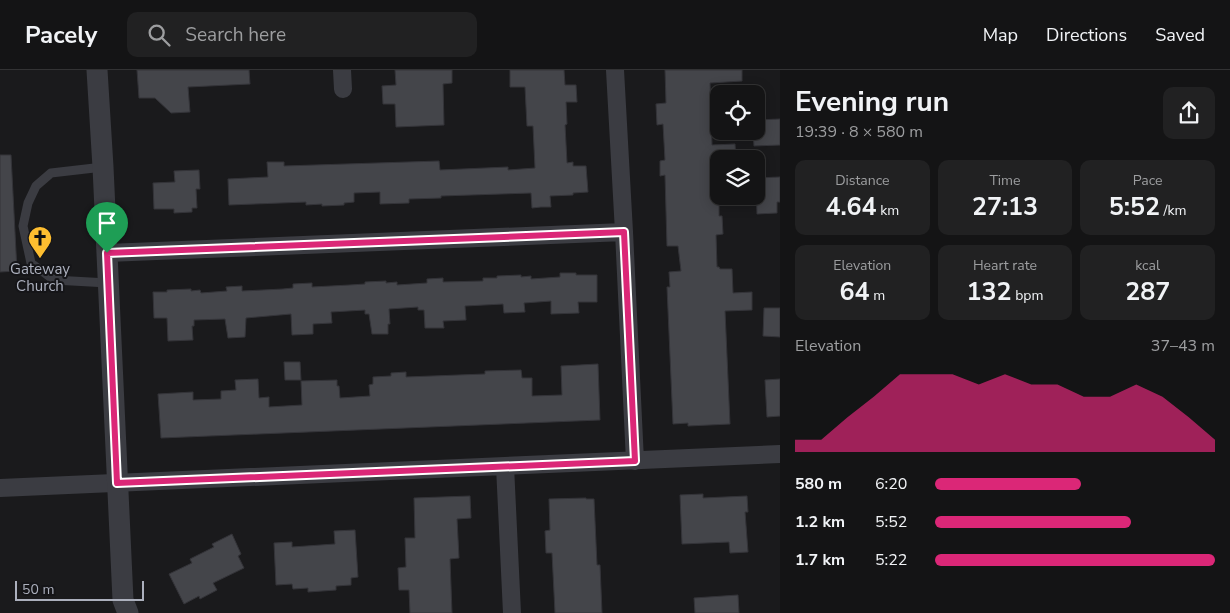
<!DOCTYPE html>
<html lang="en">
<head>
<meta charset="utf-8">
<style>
  :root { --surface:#141415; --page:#212122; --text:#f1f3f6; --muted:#9d9ea0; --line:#333334; --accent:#db2777 }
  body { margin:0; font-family:"Nunito Sans",sans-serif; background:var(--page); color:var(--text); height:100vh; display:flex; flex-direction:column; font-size:19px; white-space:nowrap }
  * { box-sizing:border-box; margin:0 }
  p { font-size:16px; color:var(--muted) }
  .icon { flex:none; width:28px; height:28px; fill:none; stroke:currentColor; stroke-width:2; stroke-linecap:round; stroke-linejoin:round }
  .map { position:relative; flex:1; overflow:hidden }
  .sheet { display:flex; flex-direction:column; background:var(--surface); width:450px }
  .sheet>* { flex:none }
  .buttons { position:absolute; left:710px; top:15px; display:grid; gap:10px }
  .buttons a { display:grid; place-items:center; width:55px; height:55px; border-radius:10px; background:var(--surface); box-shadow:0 2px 12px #0003,0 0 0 1px var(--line); font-size:25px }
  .scale { position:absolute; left:15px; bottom:12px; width:129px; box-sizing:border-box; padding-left:5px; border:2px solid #acb0bd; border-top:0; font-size:14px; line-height:18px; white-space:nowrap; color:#acb0bd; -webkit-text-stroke:4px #151518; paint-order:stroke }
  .pin { position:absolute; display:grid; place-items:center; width:42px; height:42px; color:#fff; margin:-51px -21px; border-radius:50% 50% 50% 0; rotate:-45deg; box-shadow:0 0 5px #0007 }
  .pin .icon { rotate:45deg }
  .round { display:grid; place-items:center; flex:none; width:52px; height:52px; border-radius:10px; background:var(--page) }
  .head { display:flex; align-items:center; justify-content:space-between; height:85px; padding:0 15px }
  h1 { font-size:28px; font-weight:700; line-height:38px }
  .metrics { display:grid; grid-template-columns:repeat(3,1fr); gap:8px; height:85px; padding:5px 15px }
  .metrics div { display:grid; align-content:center; border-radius:10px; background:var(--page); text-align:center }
  .metrics b { font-size:25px; font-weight:700 }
  .metrics small { font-size:14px; font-weight:400 }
  .metrics p { font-size:14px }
  .chart { height:140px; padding:10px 15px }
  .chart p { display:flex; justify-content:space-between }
  .chart svg { width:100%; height:90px; margin-top:5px; fill:var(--accent); opacity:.7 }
  ul { padding:0 15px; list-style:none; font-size:16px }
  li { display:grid; grid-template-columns:80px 60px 1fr; align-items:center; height:38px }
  li i { height:12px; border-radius:6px; background:var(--accent) }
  header { display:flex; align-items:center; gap:30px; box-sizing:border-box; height:70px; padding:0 25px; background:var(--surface); border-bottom:1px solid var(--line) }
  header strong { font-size:24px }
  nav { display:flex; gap:28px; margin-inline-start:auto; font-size:18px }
  .search { width:350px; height:45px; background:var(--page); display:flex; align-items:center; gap:12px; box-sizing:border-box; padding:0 18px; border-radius:10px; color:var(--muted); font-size:19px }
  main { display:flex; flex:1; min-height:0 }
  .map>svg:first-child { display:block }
</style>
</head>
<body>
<header>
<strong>Pacely</strong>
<div class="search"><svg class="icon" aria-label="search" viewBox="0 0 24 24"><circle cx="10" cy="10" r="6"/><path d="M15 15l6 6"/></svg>Search here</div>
<nav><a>Map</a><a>Directions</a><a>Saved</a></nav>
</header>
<main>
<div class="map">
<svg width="780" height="543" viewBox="0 0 780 543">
  <rect width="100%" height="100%" fill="#1a1a1c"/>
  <!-- building -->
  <path fill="#44454a" stroke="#343439" d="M 137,0 L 249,0 L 250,14 L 188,17 L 190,42 L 171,43 L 155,28 L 139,28 Z
    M 395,0 L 452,0 L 452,13 L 443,14 L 444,55 L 396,57 L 395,34 L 383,34 L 382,16 L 396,15 Z
    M 510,0 L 564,0 L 565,15 L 576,15 L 577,32 L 566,32 L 567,54 L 565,55 L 567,93 L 573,92 L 573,96 L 586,96 L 588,122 L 573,123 L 573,125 L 550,126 L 551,137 L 541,137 L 532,138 L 531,123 L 441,126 L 441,128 L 409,129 L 409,133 L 380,134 L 380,122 L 354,123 L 354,132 L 344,133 L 344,135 L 322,136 L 322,134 L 306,135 L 306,132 L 229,135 L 228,109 L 268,107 L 267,92 L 284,92 L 284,96 L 439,91 L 440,100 L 508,97 L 508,100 L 535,98 L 533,56 L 527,56 L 525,17 L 510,17 Z
    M 665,0 L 742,0 L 742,11 L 710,13 L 712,75 L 735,74 L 736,89 L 719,89 L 719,146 L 722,146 L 723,164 L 716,165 L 717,197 L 719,197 L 720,199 L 732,199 L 733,223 L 752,222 L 752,240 L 725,241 L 730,354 L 688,356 L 688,353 L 673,354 L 667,217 L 670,217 L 669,202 L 681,201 L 678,176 L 667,176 L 665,105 L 660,106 L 660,91 L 665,90 L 663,54 L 657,55 L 656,34 L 666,33 Z
    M 780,49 L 780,75 L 754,76 L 753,61 L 756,61 L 756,50 Z
    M 0,85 L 11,85 L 17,201 L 0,202 Z
    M 199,100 L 200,119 L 196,119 L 197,138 L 192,138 L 192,142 L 174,143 L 174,139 L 154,139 L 153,113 L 175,112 L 174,101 Z
    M 780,107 L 780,132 L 777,132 L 777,143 L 757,144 L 756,108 Z
    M 560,203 L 576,203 L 576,205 L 597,205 L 597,232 L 578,232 L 579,243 L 551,244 L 551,231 L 524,233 L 525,242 L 504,243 L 503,234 L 465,236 L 466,250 L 443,251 L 444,258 L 425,258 L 424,240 L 418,240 L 418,237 L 389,239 L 390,254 L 388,254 L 388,264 L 372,264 L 369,244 L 365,244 L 365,240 L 331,242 L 332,253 L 313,254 L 313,264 L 292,265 L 291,244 L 246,248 L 245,267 L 228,268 L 225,249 L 194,250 L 194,256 L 192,256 L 193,270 L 168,271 L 167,248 L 154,248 L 153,222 L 167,222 L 167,220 L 191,219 L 191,221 L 200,220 L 201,223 L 227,221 L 226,217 L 242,216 L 242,221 L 283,219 L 293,218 L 293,214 L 312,213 L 312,217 L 350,215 L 365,214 L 365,212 L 386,211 L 386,213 L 397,212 L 397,215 L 427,213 L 427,209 L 443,208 L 443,212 L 483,211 L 483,208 L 497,208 L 497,206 L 521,205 L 521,207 L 531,206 L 531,209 L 560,207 Z
    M 764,238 L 780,238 L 780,267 L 763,266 Z
    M 284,292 L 300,292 L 301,310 L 285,310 Z
    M 598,294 L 600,350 L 161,368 L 158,324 L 193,322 L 193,330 L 221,329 L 221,321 L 236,320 L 235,310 L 258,309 L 259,328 L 269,327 L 269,337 L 302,335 L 301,311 L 337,310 L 337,316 L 339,316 L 340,328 L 370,326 L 369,315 L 373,314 L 373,307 L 391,306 L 391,303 L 406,302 L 406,307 L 485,304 L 485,301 L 521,300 L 522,308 L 532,308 L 532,326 L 562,325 L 561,296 Z
    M 780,309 L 780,346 L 767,347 L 765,310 Z
    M 703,424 L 703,428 L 747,426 L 748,442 L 745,442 L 748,482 L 730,483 L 729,472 L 682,474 L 680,425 Z
    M 470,426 L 471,448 L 457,449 L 459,488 L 450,489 L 452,543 L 410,543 L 409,520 L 399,520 L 398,498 L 406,497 L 405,468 L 415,468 L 414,428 Z
    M 586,428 L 586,429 L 594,429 L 597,495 L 600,495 L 602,543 L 555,543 L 552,483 L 546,483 L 545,461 L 550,460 L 549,429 Z
    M 355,460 L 358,507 L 351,508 L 351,515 L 336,516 L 336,520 L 308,522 L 308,518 L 293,519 L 292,514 L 276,515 L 274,473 L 292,472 L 292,477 L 335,474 L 334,461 Z
    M 232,464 L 241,484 L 238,486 L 244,498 L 213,513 L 217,520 L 200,529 L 199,526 L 184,534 L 169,504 L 192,493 L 190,489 L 214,477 L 212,474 Z
    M 738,525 L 739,543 L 695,543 L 694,528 Z"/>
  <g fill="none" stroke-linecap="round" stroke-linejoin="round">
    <!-- service -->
    <path stroke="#3b3c42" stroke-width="9" d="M 103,97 L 51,103 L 36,116 L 28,133 L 23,156 L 31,193 L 54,210 L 108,213"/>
    <!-- minor -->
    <path stroke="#3b3c42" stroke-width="18" d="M 342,0 L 343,19
      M 615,0 L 624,162 L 635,391
      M 107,183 L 624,162
      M 505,396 L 512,543
      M 0,418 L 780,384"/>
    <!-- tertiary -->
    <path stroke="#3b3c42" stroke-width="21" d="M 97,0 L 103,97 L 123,530 L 128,543"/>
  </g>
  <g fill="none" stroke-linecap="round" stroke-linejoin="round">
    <!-- route casing -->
    <g stroke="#fff" stroke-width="10">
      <path id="route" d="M 624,162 L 635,391 L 117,413 L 107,183 Z"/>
    </g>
    <!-- route -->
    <use href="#route" stroke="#db2777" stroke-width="6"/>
  </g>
  <!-- icons -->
  <defs>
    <g id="church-pin" transform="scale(1.25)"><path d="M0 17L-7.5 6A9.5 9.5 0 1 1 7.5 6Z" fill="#febe30" stroke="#151518"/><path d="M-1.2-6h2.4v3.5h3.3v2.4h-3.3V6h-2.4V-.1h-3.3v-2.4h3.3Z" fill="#111"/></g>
  </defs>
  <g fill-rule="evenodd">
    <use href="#church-pin" x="40" y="168"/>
  </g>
  <g text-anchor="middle" stroke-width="4" stroke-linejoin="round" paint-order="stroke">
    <!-- poi labels -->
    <g font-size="15" fill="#acb0bd" stroke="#151518">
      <text x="40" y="204">Gateway<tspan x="40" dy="17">Church</tspan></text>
    </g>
  </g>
</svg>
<div class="buttons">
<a><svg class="icon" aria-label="locate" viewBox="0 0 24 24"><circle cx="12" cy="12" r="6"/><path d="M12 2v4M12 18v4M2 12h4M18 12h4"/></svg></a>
<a><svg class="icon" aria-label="layers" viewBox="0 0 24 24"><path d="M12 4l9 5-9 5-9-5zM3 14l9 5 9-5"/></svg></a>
</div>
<div class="scale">50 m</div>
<div class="pin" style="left:107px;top:183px;background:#1e9e55"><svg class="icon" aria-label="arrive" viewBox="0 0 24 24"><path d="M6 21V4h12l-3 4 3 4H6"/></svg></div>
</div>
<section class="sheet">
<div class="head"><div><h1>Evening run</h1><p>19:39 · 8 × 580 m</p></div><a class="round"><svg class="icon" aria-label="share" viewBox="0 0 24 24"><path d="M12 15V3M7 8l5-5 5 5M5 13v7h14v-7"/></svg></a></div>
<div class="metrics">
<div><p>Distance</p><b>4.64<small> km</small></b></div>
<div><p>Time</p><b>27:13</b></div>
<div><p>Pace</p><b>5:52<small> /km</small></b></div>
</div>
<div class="metrics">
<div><p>Elevation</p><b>64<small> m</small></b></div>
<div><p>Heart rate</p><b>132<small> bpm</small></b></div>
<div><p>kcal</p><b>287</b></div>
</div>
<div class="chart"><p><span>Elevation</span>37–43 m</p>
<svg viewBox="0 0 160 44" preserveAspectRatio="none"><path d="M0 44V38L10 38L20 27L30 17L40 6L50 6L60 6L70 11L80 6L90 11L100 11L110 17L120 17L130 11L140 17L150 27L160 38V44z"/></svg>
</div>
<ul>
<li><b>580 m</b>6:20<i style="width:52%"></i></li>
<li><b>1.2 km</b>5:52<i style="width:70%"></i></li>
<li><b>1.7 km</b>5:22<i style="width:100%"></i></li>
</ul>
</section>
</main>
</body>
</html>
